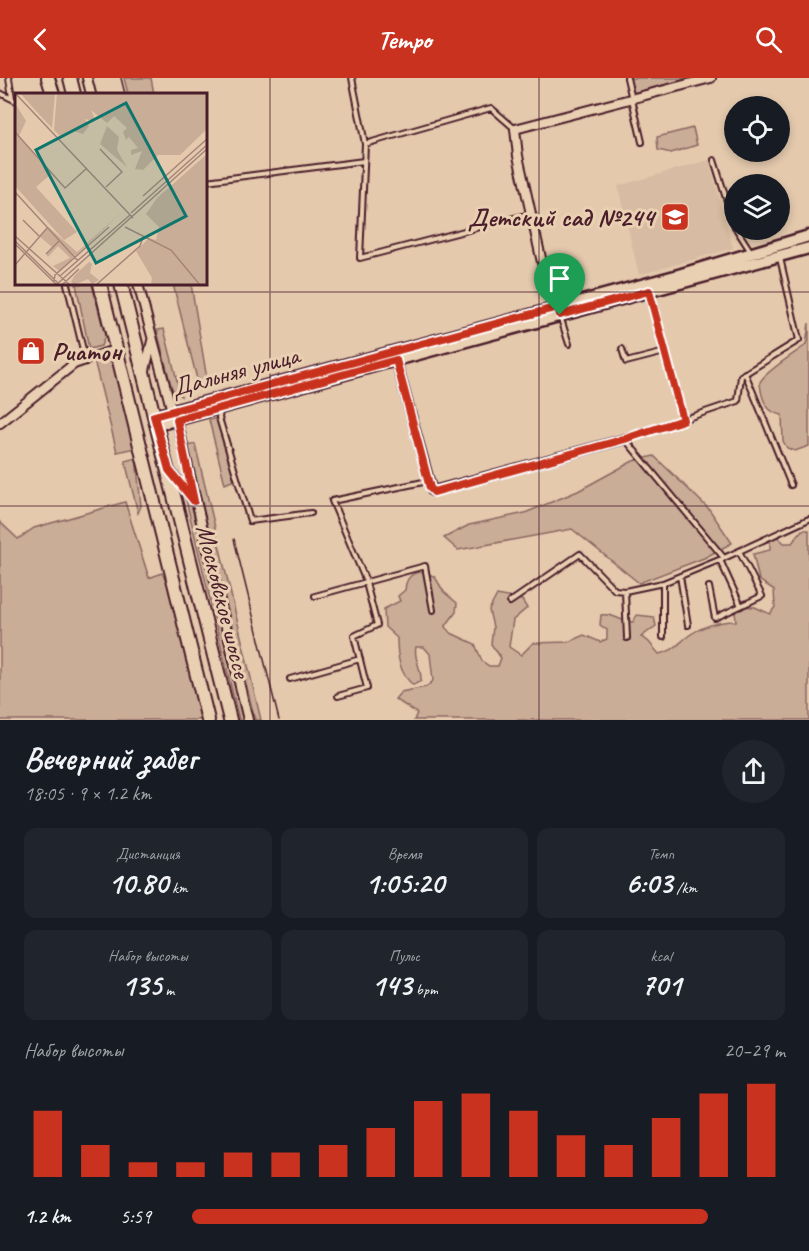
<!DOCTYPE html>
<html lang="ru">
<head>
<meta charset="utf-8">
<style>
  :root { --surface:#171b24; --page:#20242c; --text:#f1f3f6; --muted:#9ea1a6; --accent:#c8321e }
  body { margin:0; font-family:Caveat,sans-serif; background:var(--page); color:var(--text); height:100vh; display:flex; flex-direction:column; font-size:22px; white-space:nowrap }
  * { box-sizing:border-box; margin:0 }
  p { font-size:20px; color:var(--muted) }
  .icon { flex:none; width:33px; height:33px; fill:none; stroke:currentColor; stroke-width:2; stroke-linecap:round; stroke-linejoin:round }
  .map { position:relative; height:642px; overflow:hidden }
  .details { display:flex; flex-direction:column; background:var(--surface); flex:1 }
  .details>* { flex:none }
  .tools { position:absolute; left:724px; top:18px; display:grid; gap:12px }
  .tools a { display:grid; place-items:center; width:66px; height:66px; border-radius:50%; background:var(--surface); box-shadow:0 3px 9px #0003; font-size:30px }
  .pin { position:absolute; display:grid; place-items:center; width:51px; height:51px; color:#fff; margin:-62px -26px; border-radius:50% 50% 50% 0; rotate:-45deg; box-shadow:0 0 6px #0007 }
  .pin .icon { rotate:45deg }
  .round { display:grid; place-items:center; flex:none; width:63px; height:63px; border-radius:32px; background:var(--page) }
  .summary { display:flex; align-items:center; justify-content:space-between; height:102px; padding:0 24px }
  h1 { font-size:33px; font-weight:800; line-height:45px }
  .figures { display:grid; grid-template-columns:repeat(3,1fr); gap:9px; height:102px; padding:6px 24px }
  .figures div { display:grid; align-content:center; border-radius:12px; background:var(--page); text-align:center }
  .figures b { font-size:30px; font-weight:800 }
  .figures small { font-size:16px; font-weight:400 }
  .figures p { font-size:16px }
  .chart { height:168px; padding:12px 24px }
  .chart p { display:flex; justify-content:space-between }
  .chart svg { width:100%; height:108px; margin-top:6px; stroke:var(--accent); stroke-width:6 }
  ul { padding:0 24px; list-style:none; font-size:20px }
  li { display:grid; grid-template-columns:96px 72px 1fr; align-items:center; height:45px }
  li i { height:15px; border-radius:8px; background:var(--accent) }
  header { display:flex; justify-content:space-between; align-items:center; height:78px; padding:0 24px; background:var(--accent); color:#fff; font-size:27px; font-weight:800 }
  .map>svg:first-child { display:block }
</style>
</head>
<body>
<header><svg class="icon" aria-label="back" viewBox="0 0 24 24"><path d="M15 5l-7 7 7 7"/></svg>Tempo<svg class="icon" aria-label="search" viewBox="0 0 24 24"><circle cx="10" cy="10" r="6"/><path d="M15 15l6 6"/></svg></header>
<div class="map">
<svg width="809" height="642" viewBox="0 0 809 642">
  <rect width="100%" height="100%" fill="#e4c9ad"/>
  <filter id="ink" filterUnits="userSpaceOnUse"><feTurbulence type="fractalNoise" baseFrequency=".0167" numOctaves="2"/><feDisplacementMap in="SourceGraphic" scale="12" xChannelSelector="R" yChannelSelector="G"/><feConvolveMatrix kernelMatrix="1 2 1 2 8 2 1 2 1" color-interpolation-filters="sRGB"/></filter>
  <g filter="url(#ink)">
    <!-- built -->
    <path fill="#d7bba2" d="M 709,82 L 733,170 L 639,197 L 618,108 Z"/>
    <!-- green -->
    <path fill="#caad97" stroke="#8a6661" stroke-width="1.5" d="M 124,0 L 151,0 L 154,16 L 128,16 Z
      M 630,0 L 690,0 L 633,15 Z
      M 693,50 L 697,67 L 671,75 L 658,72 L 657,59 Z
      M 76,206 L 92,206 L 105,258 L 101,268 L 89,271 Z
      M 173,206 L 191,206 L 208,307 L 199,309 Z
      M 809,245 L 809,368 L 795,373 L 787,370 L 783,363 L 782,337 C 766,335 761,319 760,304 C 766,293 794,276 806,267 Z
      M 164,251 L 181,318 L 174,314 L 171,308 L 157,252 Z
      M 102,278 L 113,285 L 135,370 L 117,374 L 94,282 Z
      M 219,340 L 234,402 L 225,406 L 209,342 Z
      M 195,366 L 261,642 L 255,642 L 189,375 L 188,368 Z
      M 654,378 L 709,431 L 732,465 L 704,480 L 639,505 L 572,451 L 458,472 L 444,460 L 469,447 L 525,435 L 578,413 L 633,383 Z
      M 136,380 L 141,428 L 138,435 L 125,383 Z
      M 185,418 L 191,425 L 245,642 L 239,642 Z
      M 125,424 L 149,500 L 162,495 L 182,535 L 208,642 L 0,642 L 0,444 L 18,461 L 34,450 Z
      M 802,452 L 809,452 L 809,642 L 414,642 L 417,635 L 395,621 L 401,614 L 426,609 L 433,603 L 430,576 L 424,569 L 416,569 C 413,581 422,590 421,603 L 413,607 C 399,595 397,577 397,560 L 385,549 L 384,531 L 400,523 L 398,518 L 405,512 C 406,494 420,490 435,499 L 444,514 L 457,525 L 456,534 L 445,549 L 451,555 L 475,566 L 482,583 L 489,588 L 498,588 L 501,580 L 491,566 L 493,549 L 489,532 L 497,517 L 522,522 L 527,530 L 513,542 L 509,569 L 521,577 L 533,565 L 568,564 L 584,557 L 600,564 L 607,561 L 607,552 L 600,547 L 601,537 C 614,535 620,544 633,544 L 637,537 L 654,539 L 656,548 L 641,559 L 648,563 L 659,576 C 672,574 677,567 687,559 C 701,548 720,543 736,543 L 735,534 L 741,528 L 755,529 L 770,536 L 775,529 L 774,512 L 759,502 L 753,476 L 770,472 L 770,463 L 777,458 L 784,465 L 792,465 Z"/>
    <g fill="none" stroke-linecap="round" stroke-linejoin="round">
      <!-- service casing -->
      <g stroke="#4a1f2b" stroke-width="8">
        <path id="service" d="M 9,0 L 12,20
          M 352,0 L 365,66
          M 627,0 L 642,64
          M 0,15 L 16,23
          M 514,50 L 491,30 L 365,66 L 360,180 L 530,136
          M 714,82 L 735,149
          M 206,103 L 364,83
          M 737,152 L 751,174
          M 780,180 L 799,262 L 741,298 L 738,323 L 625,361 L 724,480 L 809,441
          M 67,206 L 85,280
          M 649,214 L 683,342
          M 560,238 L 569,266
          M 622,271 L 626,284 L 665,274
          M 745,295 L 791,407
          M 220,332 L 219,340 L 250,443 L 311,435
          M 720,482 L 741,528
          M 680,498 L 688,547
          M 709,509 L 715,540 L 762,518 L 739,473
          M 315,518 L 425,488 L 433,532
          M 510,524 L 580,476 L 615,512 L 625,513
          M 663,559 L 663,505 L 724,480
          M 627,560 L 625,513 L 663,505
          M 290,601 L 360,581
          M 338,618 L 367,610 L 354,558 L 377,547 L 365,501 L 332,423 L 428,403"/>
      </g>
      <!-- minor casing -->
      <g stroke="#4a1f2b" stroke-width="12">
        <path id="minor" d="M 87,0 L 91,16
          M 138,206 L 172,333
          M 559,233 L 548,211 L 518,78 L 515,51 L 711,0
          M 396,282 L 432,413 L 625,361
          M 145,292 L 152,263
          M 177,342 L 248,642
          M 0,345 L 74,286 L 117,271
          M 170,393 L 193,421"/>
      </g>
      <!-- secondary casing -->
      <g stroke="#4a1f2b" stroke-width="15">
        <path id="secondary" d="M 154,338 L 675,198 L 809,158
          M 157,347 L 809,170"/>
      </g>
      <!-- primary casing -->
      <g stroke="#4a1f2b" stroke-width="16">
        <path id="primary" d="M 48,0 L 53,16
          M 70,0 L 74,16
          M 100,206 L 208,642
          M 121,206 L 230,642"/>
      </g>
      <!-- service -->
      <use href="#service" stroke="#ead0b2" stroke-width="4"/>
      <!-- minor -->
      <use href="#minor" stroke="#ead0b2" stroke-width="8"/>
      <!-- secondary -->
      <use href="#secondary" stroke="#ead0b2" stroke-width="10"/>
      <!-- primary -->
      <use href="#primary" stroke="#ead0b2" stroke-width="12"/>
      <!-- tram -->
      <path stroke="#4a1f2b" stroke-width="1.5" d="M 121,0 L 125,16
        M 234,461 L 279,642"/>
    </g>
  </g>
  <g fill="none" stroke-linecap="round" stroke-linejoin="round" filter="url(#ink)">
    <!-- route casing -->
    <g stroke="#fff" stroke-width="12">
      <path id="route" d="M 649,213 L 683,342 L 625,361 L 434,414 L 430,410 L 396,282 L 177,342 L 194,423 L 169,392 L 154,338 L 558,229 L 560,237 Z"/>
    </g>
    <!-- route -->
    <use href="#route" stroke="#c8321e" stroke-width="8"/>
  </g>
  <!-- grid -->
  <path fill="none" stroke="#4a1f2b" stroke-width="1.5" stroke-opacity="0.55" d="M 270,0 L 270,642M 539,0 L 539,642M 0,214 L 809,214M 0,428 L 809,428"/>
  <!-- icons -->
  <defs>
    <g id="school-square" transform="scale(1.5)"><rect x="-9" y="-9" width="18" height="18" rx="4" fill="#c8321e" stroke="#ead0b2"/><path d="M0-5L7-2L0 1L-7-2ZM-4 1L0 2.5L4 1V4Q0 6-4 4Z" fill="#fff"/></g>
    <g id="shop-square" transform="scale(1.5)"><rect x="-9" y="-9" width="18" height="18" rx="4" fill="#c8321e" stroke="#ead0b2"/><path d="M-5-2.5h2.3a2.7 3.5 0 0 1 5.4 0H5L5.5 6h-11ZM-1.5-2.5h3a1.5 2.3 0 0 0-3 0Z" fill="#fff"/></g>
  </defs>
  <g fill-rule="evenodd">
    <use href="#school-square" x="675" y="139"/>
    <use href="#shop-square" x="31" y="273"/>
  </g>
  <g text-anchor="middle" stroke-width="6" stroke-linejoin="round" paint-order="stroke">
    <!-- poi labels -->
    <g font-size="26" font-weight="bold" fill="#4a1f2b" stroke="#ead0b2" text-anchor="end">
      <text x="654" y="148">Детский сад №244</text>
      <text x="52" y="282" text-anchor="start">Риатон</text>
    </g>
    <!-- street labels -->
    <g font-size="26" fill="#4a1f2b" stroke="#ead0b2">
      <text transform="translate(235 293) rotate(-15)" y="9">Дальняя улица</text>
      <text transform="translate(224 523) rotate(76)" y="9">Московское шоссе</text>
    </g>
  </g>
  <!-- overview -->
  <g transform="translate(15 15)">
    <rect width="192" height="192" fill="#e4c9ad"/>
    <path d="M 5,0 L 40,0 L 37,35 L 22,19 ZM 42,0 L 192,0 L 192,36 L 165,62 L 143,62 L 128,77 L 120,76 L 127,58 L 116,62 L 116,57 L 123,55 L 114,44 L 111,47 L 108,39 L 112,35 L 99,23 L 92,30 L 76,17 L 79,24 L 78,28 L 70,26 L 74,33 L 68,41 L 58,38 L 47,45 L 39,37 ZM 0,10 L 11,28 L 4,43 L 36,81 L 21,94 L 62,139 L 49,147 L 0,93 ZM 92,33 L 104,44 L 102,57 L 112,74 L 85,51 ZM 192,61 L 192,192 L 136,192 L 137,185 L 121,158 L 134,145 L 141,147 L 144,134 L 131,121 L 142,105 ZM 108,118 L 44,178 L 38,173 L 55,165 L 43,153 L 33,164 L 31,161 L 37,154 L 24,143 L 33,134 L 62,159 ZM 74,169 L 77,171 L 75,180 L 84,187 L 77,191 L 73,186 L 59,192 L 56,189 L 60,182 Z" fill="#caad97"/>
    <path fill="none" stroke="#a68579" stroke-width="1.5" d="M 0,0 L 118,125M 0,39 L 50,95 L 72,75M 85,56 L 107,79 L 91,94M 0,99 L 63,168M 128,103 L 192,46M 116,120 L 192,52M 8,127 L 24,143M 110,134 L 156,157 L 185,192M 0,143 L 55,192M 0,148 L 43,190M 0,151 L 42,192M 31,161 L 45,147M 0,172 L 33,134M 45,183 L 115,122M 39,188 L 40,182 L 94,134M 41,192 L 192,56M 47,192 L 64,176M 81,192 L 125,153 L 128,144"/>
    <path fill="#0f766e" fill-opacity="0.15" stroke="#0f766e" stroke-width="3" d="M 111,10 L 171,123 L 81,170 L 21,57 Z"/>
    <rect width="192" height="192" fill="none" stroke="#4a1f2b" stroke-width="3"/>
  </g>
</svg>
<div class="tools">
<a><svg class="icon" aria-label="locate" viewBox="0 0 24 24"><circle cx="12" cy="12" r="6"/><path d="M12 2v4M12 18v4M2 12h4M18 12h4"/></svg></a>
<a><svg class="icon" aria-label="layers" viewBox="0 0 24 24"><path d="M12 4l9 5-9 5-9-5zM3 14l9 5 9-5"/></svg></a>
</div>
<div class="pin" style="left:560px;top:237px;background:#1e9e55"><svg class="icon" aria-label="arrive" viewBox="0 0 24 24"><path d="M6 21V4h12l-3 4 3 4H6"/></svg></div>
</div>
<section class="details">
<div class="summary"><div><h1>Вечерний забег</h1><p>18:05 · 9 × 1.2 km</p></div><a class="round"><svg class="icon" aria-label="share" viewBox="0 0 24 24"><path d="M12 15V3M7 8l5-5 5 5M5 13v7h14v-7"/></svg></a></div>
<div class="figures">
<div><p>Дистанция</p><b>10.80<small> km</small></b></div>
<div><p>Время</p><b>1:05:20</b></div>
<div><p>Темп</p><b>6:03<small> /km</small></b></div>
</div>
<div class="figures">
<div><p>Набор высоты</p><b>135<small> m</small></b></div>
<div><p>Пульс</p><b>143<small> bpm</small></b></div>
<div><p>kcal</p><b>701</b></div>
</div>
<div class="chart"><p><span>Набор высоты</span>20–29 m</p>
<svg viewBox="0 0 160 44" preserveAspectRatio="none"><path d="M5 44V17M15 44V31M25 44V38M35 44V38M45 44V34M55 44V34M65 44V31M75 44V24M85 44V13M95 44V10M105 44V17M115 44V27M125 44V31M135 44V20M145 44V10M155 44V6"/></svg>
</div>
<ul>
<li><b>1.2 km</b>5:59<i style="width:87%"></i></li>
</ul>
</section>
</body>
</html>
